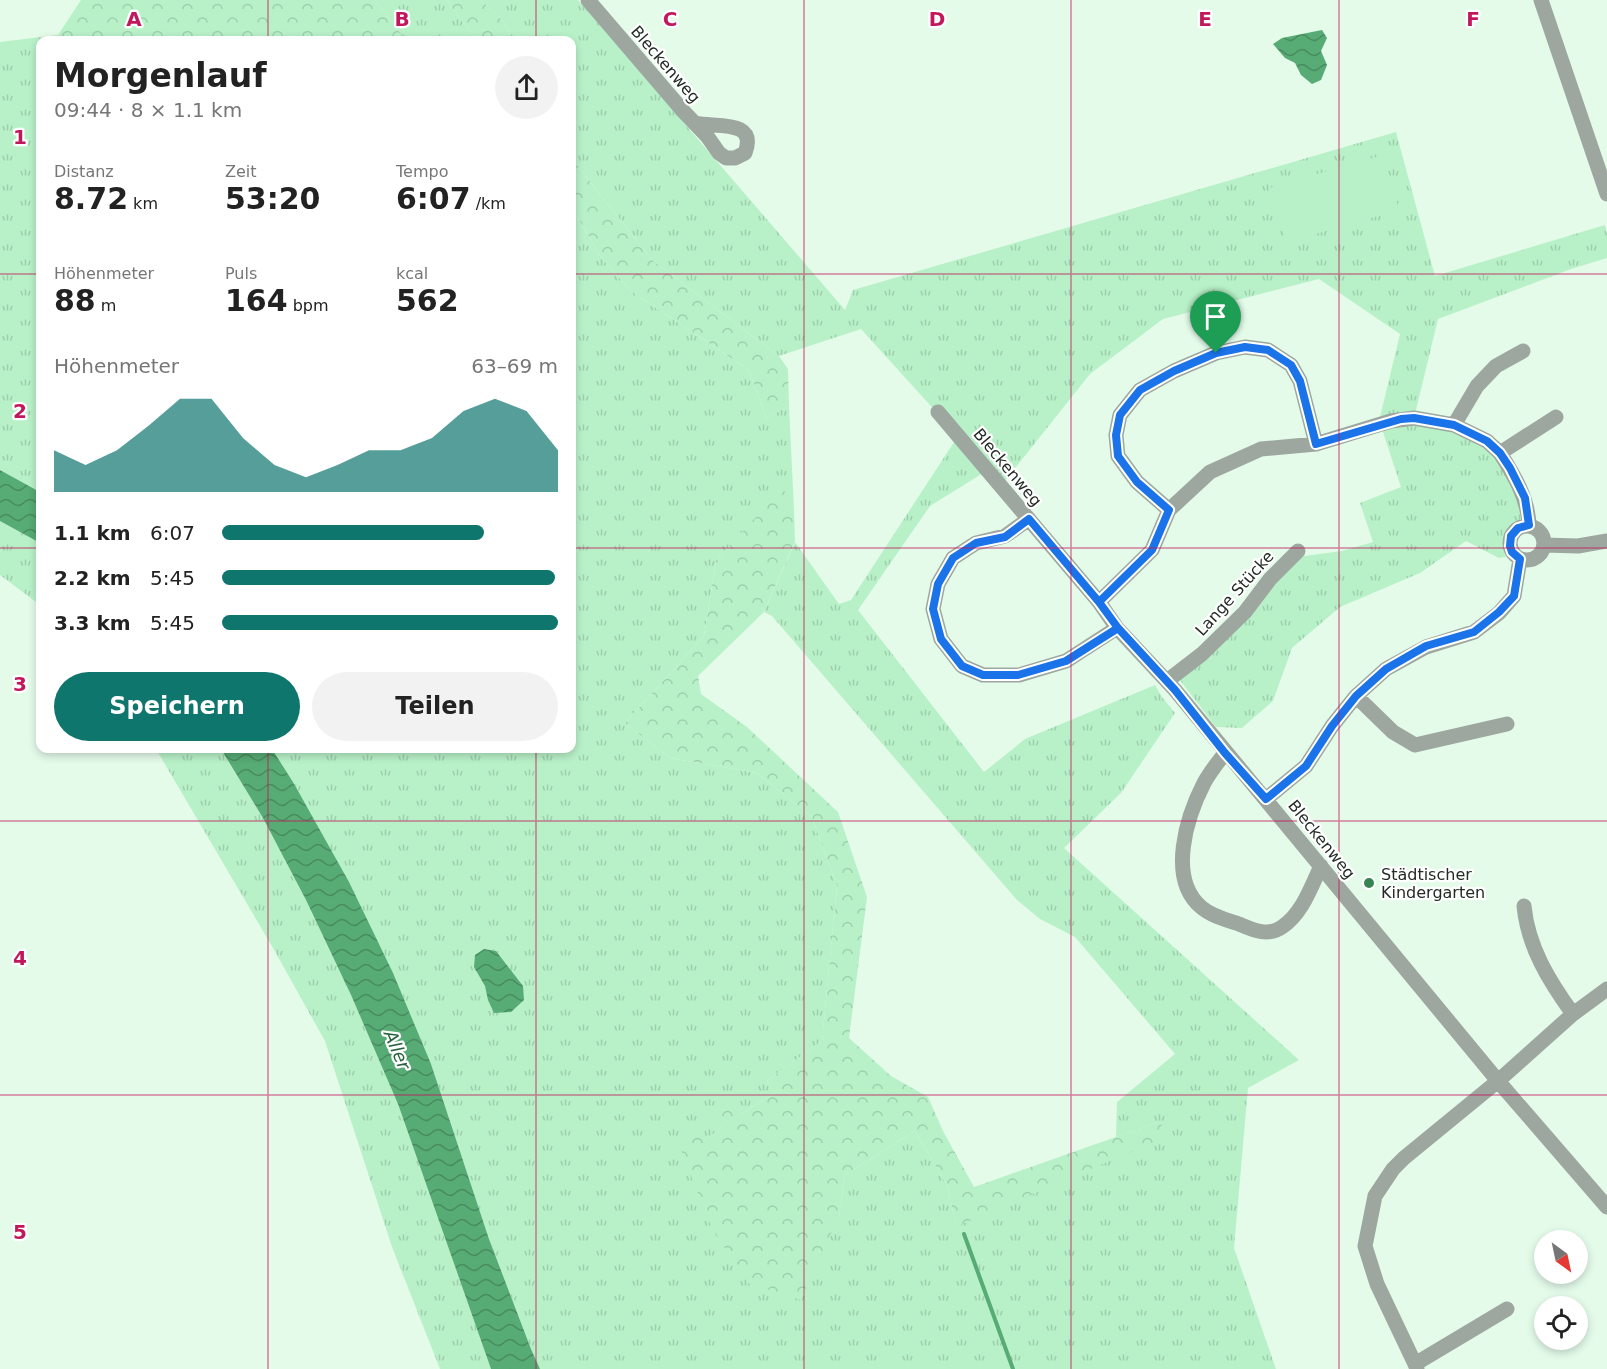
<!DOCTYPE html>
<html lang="de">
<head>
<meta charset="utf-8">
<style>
  :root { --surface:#fff; --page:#f2f2f2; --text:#222; --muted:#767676; --accent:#0f766e }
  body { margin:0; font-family:"DejaVu Sans",sans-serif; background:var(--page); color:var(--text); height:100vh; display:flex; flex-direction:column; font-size:22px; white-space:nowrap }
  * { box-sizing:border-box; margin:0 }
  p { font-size:20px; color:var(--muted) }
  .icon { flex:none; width:33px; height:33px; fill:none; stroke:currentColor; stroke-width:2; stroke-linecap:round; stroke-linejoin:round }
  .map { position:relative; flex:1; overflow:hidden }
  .details { position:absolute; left:36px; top:36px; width:540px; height:717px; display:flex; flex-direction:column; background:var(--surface); border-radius:12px; box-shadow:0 3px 9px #0003 }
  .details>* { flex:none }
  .needle { width:39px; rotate:147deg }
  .fabs { position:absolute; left:1534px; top:1230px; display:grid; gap:12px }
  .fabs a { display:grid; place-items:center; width:54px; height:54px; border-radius:50%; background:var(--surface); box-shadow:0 3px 9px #0003; font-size:30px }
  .pin { position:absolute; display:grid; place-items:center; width:51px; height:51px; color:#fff; margin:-62px -26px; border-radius:50% 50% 50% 0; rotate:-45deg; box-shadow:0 0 6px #0007 }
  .pin .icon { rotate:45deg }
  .round { display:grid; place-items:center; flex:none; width:63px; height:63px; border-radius:32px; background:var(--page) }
  .overview { display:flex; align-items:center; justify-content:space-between; height:102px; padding:0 18px }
  h1 { font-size:33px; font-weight:700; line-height:45px }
  .metrics { display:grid; grid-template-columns:repeat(3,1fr); gap:9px; height:102px; padding:6px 18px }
  .metrics div { display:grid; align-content:center }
  .metrics b { font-size:30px; font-weight:700 }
  .metrics small { font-size:16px; font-weight:400 }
  .metrics p { font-size:16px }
  .chart { height:168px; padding:12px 18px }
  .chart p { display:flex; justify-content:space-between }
  .chart svg { width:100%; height:108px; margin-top:6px; fill:var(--accent); opacity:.7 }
  .button { display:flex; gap:12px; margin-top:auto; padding:12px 18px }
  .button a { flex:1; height:69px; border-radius:36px; background:var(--accent); color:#fff; font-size:24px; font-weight:700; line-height:69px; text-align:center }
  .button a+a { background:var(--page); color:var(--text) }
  ul { padding:0 18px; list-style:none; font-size:20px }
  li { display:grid; grid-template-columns:96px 72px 1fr; align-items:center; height:45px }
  li i { height:15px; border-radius:8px; background:var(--accent) }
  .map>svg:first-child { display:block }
</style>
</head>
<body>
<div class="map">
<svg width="1607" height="1369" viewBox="0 0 1607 1369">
  <defs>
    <pattern id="grass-tufts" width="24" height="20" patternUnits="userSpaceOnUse" patternTransform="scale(1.5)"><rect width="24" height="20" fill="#b8f1c8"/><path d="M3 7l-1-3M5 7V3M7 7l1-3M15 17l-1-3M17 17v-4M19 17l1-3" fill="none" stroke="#9ecfac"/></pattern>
    <pattern id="forest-crowns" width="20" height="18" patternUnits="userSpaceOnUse" patternTransform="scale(1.5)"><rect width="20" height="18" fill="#b8f1c8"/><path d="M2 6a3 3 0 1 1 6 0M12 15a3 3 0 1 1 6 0" fill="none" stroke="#9ecfac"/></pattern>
    <pattern id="water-waves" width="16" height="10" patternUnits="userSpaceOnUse" patternTransform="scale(1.5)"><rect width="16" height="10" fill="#57ab74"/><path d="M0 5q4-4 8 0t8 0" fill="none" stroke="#488b5f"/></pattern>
  </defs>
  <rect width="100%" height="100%" fill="#e4fbea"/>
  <!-- grass -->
  <path fill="url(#grass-tufts)" d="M 375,0 L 446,0 L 477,40 L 406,40 Z
    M 481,0 L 578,0 L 845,310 L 853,290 L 1396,132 L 1435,276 L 1605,225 L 1607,234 L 1607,258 L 1571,269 L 1438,319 L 1414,418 L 1486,442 L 1509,469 L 1522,519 C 1514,526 1504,535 1505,546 C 1506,550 1508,553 1510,556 L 1499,558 L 1466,541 L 1420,573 L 1340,607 L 1292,648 L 1273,701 L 1242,728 L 1216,727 L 1179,679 L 1271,579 L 1304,556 L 1342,551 L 1373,542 L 1360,503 L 1401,487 L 1381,426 L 1380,417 L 1400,334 L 1319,279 L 1163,319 L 1090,374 L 1001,486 L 988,470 L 930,506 L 858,610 L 984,772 L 1025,739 L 1155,685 L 1162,697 L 1175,713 L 1121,793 L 1064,848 L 1299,1060 L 1248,1088 L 1234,1248 L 1276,1369 L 540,1369 L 531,1349 L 489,1239 L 431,1064 L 293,782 L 272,749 L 572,748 L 572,207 L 600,256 L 631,291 L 749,370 L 766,418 L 789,406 L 794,510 L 783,489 L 716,560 L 704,636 L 625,723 L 670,758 L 757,773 L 812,817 L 837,886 L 822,1041 L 767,1081 L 775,1093 L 741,1114 L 713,1113 L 722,1128 L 704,1140 L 679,1146 L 839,1216 L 845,1175 L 915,1131 L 948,1187 L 956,1226 L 1161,1121 L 1116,1137 L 1117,1102 L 1175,1054 L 1075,937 L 1040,919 L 1017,900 L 772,616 L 764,612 L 795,542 L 839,604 L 851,600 L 958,436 L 861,329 L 779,356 L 653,261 L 572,159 L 572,40 L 512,40 L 505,23 Z
    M 58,35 L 57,40 L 40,40 L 40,492 L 0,470 L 0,42 Z
    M 0,521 L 40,543 L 40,605 L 0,575 Z
    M 156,749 L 221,749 L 263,818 L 306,900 L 351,995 L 398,1104 L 491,1369 L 440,1369 L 392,1247 L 325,1041 L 273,948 Z"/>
  <!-- forest -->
  <path fill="url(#forest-crowns)" d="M 81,0 L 375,0 L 406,40 L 57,40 L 58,35 Z
    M 446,0 L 481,0 L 505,23 L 512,40 L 477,40 Z
    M 572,159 L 653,261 L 779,356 L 788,369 L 789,406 L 766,418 L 749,370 L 631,291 L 600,256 L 572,207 Z
    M 783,488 L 794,510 L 795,541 L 764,612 L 698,676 L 701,694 L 747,727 L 838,812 L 867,897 L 849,1038 L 891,1076 L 928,1097 L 943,1131 L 974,1187 L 1161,1121 L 1163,1138 L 956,1227 L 948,1187 L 915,1131 L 845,1175 L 839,1216 L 801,1300 L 748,1283 L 712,1229 L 679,1145 L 694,1133 L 704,1140 L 722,1128 L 712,1113 L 728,1106 L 741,1114 L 775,1093 L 767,1081 L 822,1041 L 837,886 L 812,817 L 757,773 L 670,758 L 625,723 L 704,636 L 716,560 Z"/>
  <!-- garden -->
  <path fill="#b8f1c8" d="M 1383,155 L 1399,210 L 1287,242 L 1269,188 Z"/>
  <!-- water -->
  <path fill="url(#water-waves)" d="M 1322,30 L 1327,38 L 1321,51 L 1327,65 L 1321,80 L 1312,84 L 1301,75 L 1295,63 L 1285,58 L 1273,44 L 1282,38 Z
    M 0,470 L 40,492 L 40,543 L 0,521 Z
    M 221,749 L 272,749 L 293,782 L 349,882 L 393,973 L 431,1064 L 489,1239 L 531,1349 L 540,1369 L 491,1369 L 398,1104 L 351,995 L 306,900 L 263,818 Z
    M 484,949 L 496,951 L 523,986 L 524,1000 L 511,1012 L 494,1013 L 488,1000 L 485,986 L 474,967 L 475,955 Z"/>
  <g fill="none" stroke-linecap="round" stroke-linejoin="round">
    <!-- stream -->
    <path stroke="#57ab74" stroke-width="4" d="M 964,1234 L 1013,1369"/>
    <!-- minor -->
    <path stroke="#9da79f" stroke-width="15" d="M 588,0 L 684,112 L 707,136 L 719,153 L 726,158 L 735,158 L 745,153 C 758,118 714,128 695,123
      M 1541,0 L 1607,194
      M 938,412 L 1099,602 L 1117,628 L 1175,690 L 1498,1081 L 1607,1207
      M 1454,425 L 1487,441 L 1500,453
      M 1169,510 L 1137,482 L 1118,456 L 1116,435 L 1120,415 L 1140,390 L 1174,371 L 1216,353 L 1245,347 L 1268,350 L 1291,365 L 1300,381 L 1316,444
      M 1029,519 L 1005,536 L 976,543 L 953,558 L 938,584 L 933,609 L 941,639 L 962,666 L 983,675 L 1019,675 L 1066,661 L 1117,628
      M 1529,525 C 1528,498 1514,475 1500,453 L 1556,417
      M1510 543a17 17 0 1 1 34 0a17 17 0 1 1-34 0Z
      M 1544,545 L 1578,546 L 1607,541
      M 1099,602 L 1152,550 L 1169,510 L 1210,472 L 1261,449 L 1316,444 L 1391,421 L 1414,418 L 1454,425 L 1477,386 L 1496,366 L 1523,351
      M 1167,681 L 1202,654 L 1245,612 L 1270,579 L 1298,551
      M 1356,696 L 1393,732 L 1415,745 L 1507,724
      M 1225,753 C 1218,762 1210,772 1204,783 C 1187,816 1167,878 1201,907 C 1211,916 1227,920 1239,924 C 1253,930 1268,937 1282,927 C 1302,914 1311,887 1321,866
      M 1266,799 L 1306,766 L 1332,726 L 1356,696 L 1386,669 L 1426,647 L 1474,632 L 1499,613 L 1514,596 L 1520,559
      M 1524,906 C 1528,947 1549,981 1573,1014
      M 1415,1364 L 1377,1284 L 1365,1246 L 1375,1196 L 1393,1169 L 1404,1158 L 1498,1081 L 1573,1014 L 1607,989
      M 1417,1369 L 1415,1364 L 1507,1309"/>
  </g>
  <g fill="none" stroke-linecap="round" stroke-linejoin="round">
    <!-- route casing -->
    <g stroke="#fff" stroke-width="12">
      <path id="route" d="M 1216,353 L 1174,371 L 1140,390 L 1120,415 L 1116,435 L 1118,456 L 1137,482 L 1169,510 L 1152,550 L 1099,602 L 1118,628 L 1066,661 L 1018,675 L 983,675 L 962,666 L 941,639 L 933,609 L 938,584 L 953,558 L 976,543 L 1005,537 L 1029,519 L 1099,602 L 1118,628 L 1175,690 L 1225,753 L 1266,799 L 1306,766 L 1332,726 L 1356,696 L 1386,669 L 1426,646 L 1474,632 L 1499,612 L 1514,596 L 1520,559 L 1512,552 L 1510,546 L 1511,536 L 1518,528 L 1529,525 L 1525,498 L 1510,468 L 1500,453 L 1487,441 L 1454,425 L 1414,418 L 1401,419 L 1316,444 L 1300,381 L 1291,365 L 1268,350 L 1245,347 L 1216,353"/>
    </g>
    <!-- route -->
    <use href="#route" stroke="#1a73e8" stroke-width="8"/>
  </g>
  <!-- grid -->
  <path fill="none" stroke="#c2185b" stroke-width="1.5" stroke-opacity="0.55" d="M 268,0 L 268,40M 536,0 L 536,40M 804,0 L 804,1369M 1071,0 L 1071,1369M 1339,0 L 1339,1369M 0,274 L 40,274M 572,274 L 1607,274M 0,548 L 40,548M 572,548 L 1607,548M 268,748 L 268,1369M 536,748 L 536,1369M 0,821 L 1607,821M 0,1095 L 1607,1095"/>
  <!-- markers -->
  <circle fill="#378453" stroke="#fff" stroke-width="2" cx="1369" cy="883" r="6"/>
  <g text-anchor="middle" stroke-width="4.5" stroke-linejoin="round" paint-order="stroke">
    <!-- street labels -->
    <g font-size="16" fill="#222b25" stroke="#fff">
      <text transform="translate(666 64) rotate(49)" y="6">Bleckenweg</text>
      <text transform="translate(1008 467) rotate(50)" y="6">Bleckenweg</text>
      <text transform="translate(1234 593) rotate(-48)" y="6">Lange Stücke</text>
      <text transform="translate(1322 839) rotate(51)" y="6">Bleckenweg</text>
    </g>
    <!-- poi labels -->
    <g font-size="16" fill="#222b25" stroke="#fff" text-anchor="start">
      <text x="1381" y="880">Städtischer<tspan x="1381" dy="18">Kindergarten</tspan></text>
    </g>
    <!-- water labels -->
    <g font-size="18" font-style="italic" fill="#27623c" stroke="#fff">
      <text transform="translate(397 1050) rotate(67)" y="6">Aller</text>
    </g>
  </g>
  <g font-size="20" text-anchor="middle" font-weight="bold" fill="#c2185b" stroke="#fff" stroke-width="4.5" stroke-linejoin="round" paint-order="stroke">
    <text x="134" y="26">A</text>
    <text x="402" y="26">B</text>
    <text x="670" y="26">C</text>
    <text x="937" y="26">D</text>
    <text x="1205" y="26">E</text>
    <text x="1473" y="26">F</text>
    <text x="20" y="144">1</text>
    <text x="20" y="418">2</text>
    <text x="20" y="691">3</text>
    <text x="20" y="965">4</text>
    <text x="20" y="1239">5</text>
  </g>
</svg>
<div class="fabs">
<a><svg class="needle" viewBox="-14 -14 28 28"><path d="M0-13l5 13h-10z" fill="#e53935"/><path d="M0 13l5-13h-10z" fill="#767676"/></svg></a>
<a><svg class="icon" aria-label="locate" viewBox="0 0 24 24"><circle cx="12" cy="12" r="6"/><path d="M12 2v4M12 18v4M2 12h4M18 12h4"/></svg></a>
</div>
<div class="pin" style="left:1216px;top:353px;background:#1e9e55"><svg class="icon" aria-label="arrive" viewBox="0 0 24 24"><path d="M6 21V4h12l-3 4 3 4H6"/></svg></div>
<section class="details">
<div class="overview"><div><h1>Morgenlauf</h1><p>09:44 · 8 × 1.1 km</p></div><a class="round"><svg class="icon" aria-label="share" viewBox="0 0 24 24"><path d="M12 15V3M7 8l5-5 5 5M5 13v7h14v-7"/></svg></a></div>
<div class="metrics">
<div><p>Distanz</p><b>8.72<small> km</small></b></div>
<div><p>Zeit</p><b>53:20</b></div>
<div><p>Tempo</p><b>6:07<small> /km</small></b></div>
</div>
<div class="metrics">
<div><p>Höhenmeter</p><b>88<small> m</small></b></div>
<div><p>Puls</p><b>164<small> bpm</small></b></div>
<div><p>kcal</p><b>562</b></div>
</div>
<div class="chart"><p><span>Höhenmeter</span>63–69 m</p>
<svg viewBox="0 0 160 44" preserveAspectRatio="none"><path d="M0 44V27L10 33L20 27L30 17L40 6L50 6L60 22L70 33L80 38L90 33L100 27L110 27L120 22L130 11L140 6L150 11L160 27V44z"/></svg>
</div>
<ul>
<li><b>1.1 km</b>6:07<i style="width:78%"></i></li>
<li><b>2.2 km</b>5:45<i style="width:99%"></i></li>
<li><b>3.3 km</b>5:45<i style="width:100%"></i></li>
</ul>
<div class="button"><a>Speichern</a><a>Teilen</a></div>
</section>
</div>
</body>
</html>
